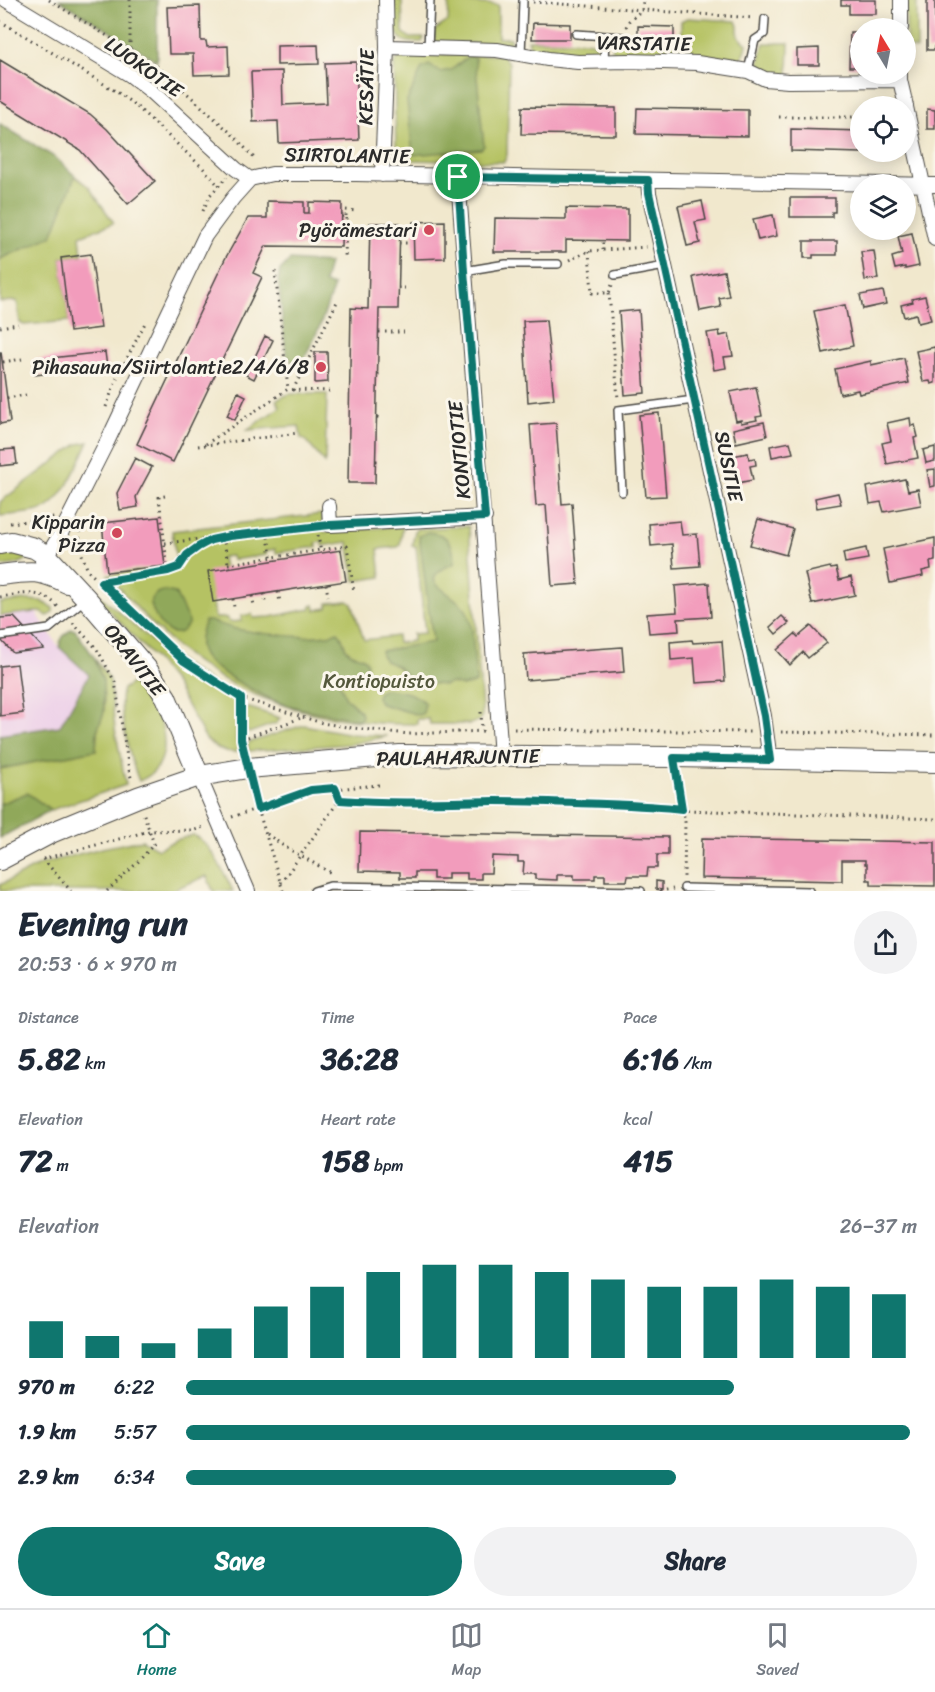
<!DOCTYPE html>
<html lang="en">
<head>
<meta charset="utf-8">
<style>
  :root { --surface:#fff; --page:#f2f2f3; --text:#1f2937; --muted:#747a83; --line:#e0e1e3; --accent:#0f766e }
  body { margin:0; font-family:Sriracha,sans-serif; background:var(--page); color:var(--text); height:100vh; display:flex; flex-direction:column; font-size:22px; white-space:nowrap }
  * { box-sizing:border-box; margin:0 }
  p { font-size:20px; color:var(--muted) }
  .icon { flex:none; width:33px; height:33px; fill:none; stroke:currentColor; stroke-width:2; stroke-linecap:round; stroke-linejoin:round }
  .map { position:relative; height:891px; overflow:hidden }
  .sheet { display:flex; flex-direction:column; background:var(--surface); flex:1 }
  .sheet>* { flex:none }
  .needle { width:39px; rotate:350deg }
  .tools { position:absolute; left:850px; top:18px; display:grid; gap:12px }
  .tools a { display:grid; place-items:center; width:66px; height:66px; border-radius:50%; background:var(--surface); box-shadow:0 3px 15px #0003; font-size:30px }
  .pin { position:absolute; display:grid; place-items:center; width:51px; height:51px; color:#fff; margin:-26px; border:3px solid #fff; border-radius:50%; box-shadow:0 2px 6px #0007 }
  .round { display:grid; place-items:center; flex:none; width:63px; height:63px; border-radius:32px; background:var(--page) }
  .headline { display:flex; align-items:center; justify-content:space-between; height:102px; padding:0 18px }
  h1 { font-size:33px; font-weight:800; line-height:45px }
  .stats { display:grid; grid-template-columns:repeat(3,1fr); gap:9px; height:102px; padding:6px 18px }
  .stats div { display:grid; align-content:center }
  .stats b { font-size:30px; font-weight:800 }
  .stats small { font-size:16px; font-weight:400 }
  .stats p { font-size:16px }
  .chart { height:168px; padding:12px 18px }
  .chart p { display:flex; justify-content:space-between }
  .chart svg { width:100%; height:108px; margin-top:6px; stroke:var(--accent); stroke-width:6 }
  .cta { display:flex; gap:12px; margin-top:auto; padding:12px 18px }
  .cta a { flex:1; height:69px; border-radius:36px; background:var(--accent); color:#fff; font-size:24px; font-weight:800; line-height:69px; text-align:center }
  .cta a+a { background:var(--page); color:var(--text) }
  ul { padding:0 18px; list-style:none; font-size:20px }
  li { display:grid; grid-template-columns:96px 72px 1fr; align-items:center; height:45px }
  li i { height:15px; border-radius:8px; background:var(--accent) }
  .tab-bar { display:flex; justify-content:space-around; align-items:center; height:84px; border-top:2px solid var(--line); background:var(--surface); font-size:16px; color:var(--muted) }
  .tab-bar a { display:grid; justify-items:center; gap:3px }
  .tab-bar .on { color:var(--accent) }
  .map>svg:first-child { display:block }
</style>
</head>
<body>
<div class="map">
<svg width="935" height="891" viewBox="0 0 935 891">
  <rect width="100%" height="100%" fill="#fbf7ec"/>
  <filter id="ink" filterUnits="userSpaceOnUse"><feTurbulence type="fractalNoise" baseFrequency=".0167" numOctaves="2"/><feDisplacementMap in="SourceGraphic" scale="12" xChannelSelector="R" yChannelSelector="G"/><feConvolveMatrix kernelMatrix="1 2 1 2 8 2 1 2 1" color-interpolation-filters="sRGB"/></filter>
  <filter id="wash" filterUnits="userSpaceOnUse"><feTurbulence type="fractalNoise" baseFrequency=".008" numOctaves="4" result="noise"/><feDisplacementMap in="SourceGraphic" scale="24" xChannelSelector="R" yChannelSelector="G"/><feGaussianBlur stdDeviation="1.35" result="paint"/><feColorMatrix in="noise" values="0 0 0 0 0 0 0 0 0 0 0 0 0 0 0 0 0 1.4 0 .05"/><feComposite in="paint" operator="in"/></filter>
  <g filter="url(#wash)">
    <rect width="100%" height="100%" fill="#f1e8cd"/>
    <!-- built -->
    <path fill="#edd0e8" d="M 36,612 L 59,647 L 89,675 L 60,726 L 0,735 L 0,616 Z"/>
    <!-- green -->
    <path fill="#b5c264" stroke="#707648" stroke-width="1.5" d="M 395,0 L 402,0 L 403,32 L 410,38 L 424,38 L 422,42 C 418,42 412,43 408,42 C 390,39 395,13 395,0 Z
      M 906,0 L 917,0 L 917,49 L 906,47 Z
      M 449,1 L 498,5 L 498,38 L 511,38 L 511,44 L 509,45 L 434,42 L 435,30 L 448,21 Z
      M 687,18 L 736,21 L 738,26 L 738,36 L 747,44 C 746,52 744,56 739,60 L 697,57 L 612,55 L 613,45 C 624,36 659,41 674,41 L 674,36 L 681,37 L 681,21 Z
      M 528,40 L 585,41 L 592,42 L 597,46 L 598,50 L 594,56 C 573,57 551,53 530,47 Z
      M 764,43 L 789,43 L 788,75 L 780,76 L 763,72 L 759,62 Z
      M 405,53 L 502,55 L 509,63 L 507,155 L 504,162 L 407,160 L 396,151 L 394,62 Z
      M 75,176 L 89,187 L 114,223 L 80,236 L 82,255 L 61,258 L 69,321 L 24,325 L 20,323 L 17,301 L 0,302 L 0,259 L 52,236 Z
      M 289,394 L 327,394 L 325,463 L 305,440 L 301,438 L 299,426 L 247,430 L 280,407 L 276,400 Z
      M 89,442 C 79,461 63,504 42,510 C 29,514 14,514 0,516 L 0,502 L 78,444 Z
      M 322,514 L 324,532 L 403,526 L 400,545 L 398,547 L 378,549 L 381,577 L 355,581 L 348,542 L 323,546 L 322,542 L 316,543 L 317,547 L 276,553 L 275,549 L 266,551 L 266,555 L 232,560 L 231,556 L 222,557 L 224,569 L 213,602 L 215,618 L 227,618 L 229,622 L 242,621 L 241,616 L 252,614 L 253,618 L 270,617 L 310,609 L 311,606 L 314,605 L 315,610 L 328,608 L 328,603 L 348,601 L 352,604 L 364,640 L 397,636 L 398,643 L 413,641 L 413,634 L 425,633 L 416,546 L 412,546 L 415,531 L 418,529 L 467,526 L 469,527 L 482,710 L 482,715 L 479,721 L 470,724 L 430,724 L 429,719 L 417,719 L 417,724 C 331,725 245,704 178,648 C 152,626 130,601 108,575 L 165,568 L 176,559 L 172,531 Z
      M 12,550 L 30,556 C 22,565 11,565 0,566 L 0,551 Z
      M 85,582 L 162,650 L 237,700 L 236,738 L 238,752 C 224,753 215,748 206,739 L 175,684 L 155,659 L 83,583 Z
      M 27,600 L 41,601 L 53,608 L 53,612 L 48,616 L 41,612 L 36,612 L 0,616 L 0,603 Z
      M 94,657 L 110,680 L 115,729 L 126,785 L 51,810 L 27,793 L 0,804 L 0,769 L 96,750 L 97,731 L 104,712 L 103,681 Z
      M 135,681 C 143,691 151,701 157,713 C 168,738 169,769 139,781 C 131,762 116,707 123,689 Z
      M 247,707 L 280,718 L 277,723 L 249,733 L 244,729 L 243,709 Z
      M 304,725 L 352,734 L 387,736 L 352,744 L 249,751 L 247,743 Z
      M 193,835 C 210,841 225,875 233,891 L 213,891 L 207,876 L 170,891 L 0,891 L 0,885 L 41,864 L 102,848 L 142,840 L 158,849 L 176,840 Z"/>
    <!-- forest -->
    <path fill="#90a85a" stroke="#5e6a42" stroke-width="1.5" d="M 59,0 L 157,0 L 157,61 Z
      M 469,56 L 475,58 L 484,146 L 481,149 L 413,155 L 407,101 L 422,68 L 429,65 L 440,72 L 451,70 Z
      M 0,124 L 56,158 L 75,176 L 52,236 L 0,259 Z
      M 290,260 L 329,263 L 324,283 L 334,286 L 320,326 L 301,365 L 295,366 L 286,354 L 278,280 L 280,270 Z
      M 428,532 C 449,534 453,543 455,563 C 409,582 452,589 466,610 C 469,616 470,622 472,629 L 476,683 L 463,686 L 450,683 L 445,685 L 416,682 L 409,678 L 397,666 L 385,661 L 381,655 L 381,651 L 433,642 L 419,536 Z
      M 163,591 L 175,593 L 189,622 C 175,651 150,617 151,599 L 157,593 Z
      M 205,621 L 210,621 C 220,624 230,628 241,630 C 263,634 318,641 338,632 C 344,638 343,644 347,650 C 354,660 370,650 367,674 L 361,676 L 342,677 L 339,681 L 346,698 L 361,712 L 362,716 L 360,720 C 335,715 307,711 283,704 C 266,698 214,671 204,657 C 197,646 200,632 205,621 Z
      M 72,629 L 75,630 L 94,657 L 103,681 L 104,712 L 97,731 L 96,750 L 0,769 L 0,735 L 60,726 L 89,675 L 59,647 C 61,638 64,634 72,629 Z
      M 384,689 C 397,690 418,693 425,704 L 423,713 L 419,715 L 381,704 L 377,697 L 379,692 Z
      M 27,793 L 51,810 L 0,838 L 0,804 Z"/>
    <g id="blocks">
      <!-- building -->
      <path fill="#f29cbc" d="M 841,0 L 876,0 L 876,14 L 849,14 L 849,5 L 841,5 Z
        M 927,0 L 935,0 L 935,50 L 927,50 Z
        M 200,6 L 201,41 L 206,41 L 207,47 L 228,46 L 229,74 L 194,75 L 193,54 L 169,54 L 167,7 Z
        M 533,23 L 570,24 L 570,39 L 532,39 Z
        M 638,26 L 674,27 L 674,41 L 638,40 Z
        M 850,32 L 861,32 L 861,67 L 849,67 Z
        M 318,45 L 319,64 L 277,65 L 277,46 Z
        M 819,48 L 819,65 L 797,65 L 797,49 Z
        M 0,60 L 90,114 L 107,129 L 155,181 L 128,204 L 80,150 L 0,101 Z
        M 356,62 L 359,140 L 279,143 L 278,121 L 253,122 L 251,72 L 282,71 L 283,105 L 327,103 L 325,63 Z
        M 522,107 L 616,108 L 616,135 L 521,134 Z
        M 637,108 L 748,110 L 748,136 L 636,134 Z
        M 927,109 L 935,110 L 935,129 L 927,129 Z
        M 791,129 L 861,131 L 861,153 L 791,151 Z
        M 790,198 L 835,198 L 835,212 L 832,212 L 832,217 L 790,217 Z
        M 267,201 L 304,202 L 304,213 L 309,213 L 309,202 L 342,203 L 341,247 L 266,246 L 253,273 L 262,277 L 173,462 L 137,444 L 225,259 L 248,218 L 267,218 Z
        M 702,201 L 706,220 L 695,222 L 700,243 L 687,246 L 678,206 Z
        M 566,208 L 628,209 L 628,241 L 566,240 L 566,252 L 494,252 L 495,218 L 566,219 Z
        M 773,215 L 777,236 L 758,240 L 753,219 Z
        M 445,221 L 445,258 L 414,259 L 413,222 Z
        M 370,223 L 400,223 L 398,309 L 379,309 L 375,483 L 348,483 L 351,308 L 368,309 Z
        M 912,233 L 919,266 L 905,269 L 905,267 L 895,269 L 892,257 L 902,254 L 898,236 Z
        M 804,241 L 837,241 L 837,255 L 813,255 L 813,258 L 804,258 Z
        M 874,251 L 878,279 L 865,280 L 861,252 Z
        M 91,254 L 101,328 L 70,332 L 61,258 Z
        M 724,271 L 729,296 L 719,298 L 721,307 L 700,311 L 693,277 Z
        M 883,291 L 886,304 L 863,309 L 860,295 Z
        M 925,296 L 931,320 L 918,323 L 916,314 L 904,317 L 901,305 L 913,302 L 912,299 Z
        M 845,305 L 853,346 L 823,353 L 814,311 Z
        M 639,310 L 645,393 L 625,395 L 619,312 Z
        M 546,320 L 554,399 L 528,402 L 523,321 Z
        M 719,331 L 720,336 L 729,334 L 733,356 L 724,357 L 726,368 L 714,370 L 707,333 Z
        M 265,336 L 273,340 L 254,379 L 246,375 Z
        M 935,347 L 935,383 L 931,384 L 930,381 L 923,382 L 916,351 Z
        M 0,352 L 1,352 L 10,422 L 0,424 Z
        M 105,352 L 107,367 L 35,375 L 33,360 Z
        M 315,352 L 327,352 L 328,382 L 315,383 Z
        M 904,358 L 909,383 L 859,394 L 858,390 L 840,394 L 835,369 L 871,361 L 871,365 Z
        M 756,387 L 762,416 L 756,417 L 757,420 L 741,423 L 741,420 L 736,421 L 730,392 Z
        M 238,392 L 246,396 L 235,420 L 227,416 Z
        M 659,413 L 666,496 L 646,497 L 639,415 Z
        M 910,418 L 911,426 L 915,425 L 918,437 L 914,438 L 918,458 L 887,464 L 882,443 L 891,441 L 887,423 Z
        M 764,422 L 767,436 L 736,443 L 733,429 Z
        M 556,423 L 562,504 L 572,503 L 578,584 L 552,586 L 546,505 L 536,506 L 530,425 Z
        M 790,442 L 793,453 L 772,457 L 770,446 Z
        M 935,447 L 935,461 L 926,463 L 923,450 Z
        M 15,449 L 17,464 L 0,466 L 0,450 Z
        M 748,453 L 749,459 L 755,458 L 756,465 L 750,466 L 753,480 L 737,483 L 732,456 Z
        M 135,458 L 152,467 L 136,497 L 138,507 L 120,510 L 117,493 Z
        M 935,469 L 935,486 L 930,487 L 927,470 Z
        M 905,479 L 908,491 L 918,489 L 921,505 L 884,512 L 881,502 L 870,504 L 867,487 Z
        M 838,493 L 841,504 L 817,508 L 815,498 Z
        M 159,517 L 165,566 L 107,572 L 102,523 Z
        M 758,519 L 793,529 L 786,555 L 750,545 Z
        M 680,521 L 682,535 L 697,534 L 700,566 L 674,568 L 672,544 L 651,546 L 649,524 Z
        M 935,538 L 935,561 L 930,562 L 931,569 L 922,571 L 923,576 L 890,583 L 883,549 Z
        M 866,548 L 868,559 L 845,563 L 843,553 Z
        M 341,550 L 346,581 L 213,602 L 208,571 Z
        M 830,567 L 831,569 L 836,568 L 839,580 L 851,577 L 855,595 L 812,604 L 805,573 Z
        M 709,583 L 711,617 L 678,619 L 679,631 L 649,633 L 647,614 L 677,612 L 675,586 Z
        M 782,616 L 789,623 L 776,634 L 770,627 Z
        M 14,617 L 44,649 L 13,653 L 0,639 L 0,618 Z
        M 811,626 L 827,643 L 808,658 L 803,652 L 790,665 L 777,650 L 795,634 L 798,637 Z
        M 692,640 L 693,643 L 722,641 L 725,681 L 696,683 L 694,658 L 671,660 L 670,642 Z
        M 622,647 L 624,672 L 526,680 L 524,654 Z
        M 17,664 L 23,713 L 0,716 L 0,666 Z
        M 360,832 L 668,837 L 668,855 L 657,855 L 657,868 L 648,868 L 647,876 L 628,876 L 627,881 L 605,881 L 605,875 L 595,875 L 595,879 L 574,879 L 574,875 L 557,875 L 557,880 L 535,879 L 535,874 L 523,874 L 524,862 L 518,862 L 518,857 L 492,856 L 491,873 L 481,873 L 481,879 L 467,879 L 467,873 L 448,873 L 448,879 L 433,879 L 433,872 L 415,872 L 415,878 L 400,878 L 400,872 L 359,871 Z
        M 702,838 L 935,842 L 935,886 L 871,885 L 871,880 L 867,880 L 867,864 L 865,864 L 865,860 L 842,860 L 842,881 L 701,878 Z
        M 656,881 L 662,882 L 662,890 L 656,889 Z"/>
    </g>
  </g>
  <g filter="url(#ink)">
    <use href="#blocks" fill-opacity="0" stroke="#494743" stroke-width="1.5"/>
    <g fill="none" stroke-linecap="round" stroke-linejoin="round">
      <!-- lane casing -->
      <g stroke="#494743" stroke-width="10">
        <path id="lane" d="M 576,34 L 622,37
          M 428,48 L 430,0
          M 521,54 L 523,1
          M 604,62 L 605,36
          M 748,71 L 755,40 L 764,34 L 765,19
          M 464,271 L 506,264 L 558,264
          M 615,275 L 665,266
          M 622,492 L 618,410 L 694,400
          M 0,636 L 49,629 L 84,600
          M 684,888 L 809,891
          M 314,891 L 330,886 L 641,891"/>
      </g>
      <!-- street casing -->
      <g stroke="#494743" stroke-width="16">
        <path id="street" d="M 6,0 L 130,75 L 152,92 L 236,169 L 250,179
          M 901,0 L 901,28
          M 387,47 L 497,50 L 548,59 L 578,62 L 628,61 L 697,63 L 748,71 L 765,79 L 788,81 L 900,80
          M 900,74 L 900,80 L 906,106
          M 906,107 L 935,239
          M 382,175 L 387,47 L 386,0
          M 458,177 L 501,756
          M 648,180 L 649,193 L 764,716 L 770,760
          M 329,506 L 330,525 L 485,517
          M 42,561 L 47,556 L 60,535 L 108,440 L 205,236 L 233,198 L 250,179 L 272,174 L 356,174 L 935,185
          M 199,776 L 248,891"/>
      </g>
      <!-- secondary casing -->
      <g stroke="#494743" stroke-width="22">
        <path id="secondary" d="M 0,544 L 11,542 L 34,548 L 47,556 L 86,598 L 147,669 L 166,697 L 199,776
          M 0,575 C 30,571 39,569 67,583
          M 0,860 L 53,832 L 138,797 L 199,776 L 248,768 L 400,755 L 674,757 L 935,762"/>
      </g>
      <!-- path -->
      <path stroke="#494743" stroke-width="3" stroke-dasharray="1.5 4.5" stroke-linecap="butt" d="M 49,0 L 158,67 L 234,136 L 256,160
        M 533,2 L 754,18
        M 0,21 L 117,92 L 136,106 L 203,168 L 218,185
        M 626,27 L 629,21 L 642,10 L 643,0
        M 130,49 L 130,0
        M 779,117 L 861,117
        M 203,211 L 210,195 L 227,177
        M 342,216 L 346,216 L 345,260
        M 346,216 L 346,210 L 356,211
        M 399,243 L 407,243
        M 603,250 L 603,240
        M 589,251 L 592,293 L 609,293 L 612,285
        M 569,260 L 589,251 L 647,247
        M 398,288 L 405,288
        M 609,293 L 618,399
        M 0,327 L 18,324
        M 379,332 L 404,332
        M 3,362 L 22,359
        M 378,374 L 384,374
        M 292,390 L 334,391
        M 293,390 L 338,300
        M 7,398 L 26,395
        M 106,407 L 116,380 L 145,323
        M 377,417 L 382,418
        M 206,444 L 288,389 L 275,271
        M 198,446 L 298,433
        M 376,461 L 381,461
        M 165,496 L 159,497 L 168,571
        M 10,523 L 54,518
        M 80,531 L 79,546 L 88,571 L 184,661 L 241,698 L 322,723 L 353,728 L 409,734 L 486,731
        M 267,531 L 272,561
        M 318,535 L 321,553
        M 223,537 L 229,568
        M 165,543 L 200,539 L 211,540
        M 228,564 L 347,546 L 354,592
        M 101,582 L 168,571 L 179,567 L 187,555 L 198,547 L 211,540 L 230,536 L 317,527
        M 326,584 L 328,596
        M 278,592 L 280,602
        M 264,594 L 266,604
        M 252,596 L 254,605
        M 0,597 C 22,594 42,588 58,607
        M 233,599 L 234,608
        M 73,623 L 97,649 L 115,682 L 129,770 L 132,781
        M 241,698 L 241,739 L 244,750
        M 481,712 L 482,731
        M 514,729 L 753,732
        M 781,732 L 935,735
        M 242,739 L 301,718
        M 676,774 L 685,822 L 684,877
        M 253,786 L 258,809 L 283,891
        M 335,788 L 340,799 C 392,804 443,802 495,801 C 531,801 568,803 605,804 C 632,805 659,805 686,810 L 935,819
        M 232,817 L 311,791 L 379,785
        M 267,834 L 285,847 L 333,874
        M 43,859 L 149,831 L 195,830 L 206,826
        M 43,859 L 71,891
        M 281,883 L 340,799
        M 107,891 L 137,863 L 154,844 L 143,812
        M 660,891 L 673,889"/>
      <!-- lane -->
      <use href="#lane" stroke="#fff" stroke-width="7"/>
      <!-- street -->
      <use href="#street" stroke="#fff" stroke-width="14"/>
      <!-- secondary -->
      <use href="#secondary" stroke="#fff" stroke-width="20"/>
    </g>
  </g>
  <g fill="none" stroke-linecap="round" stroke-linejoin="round" filter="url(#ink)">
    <!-- route casing -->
    <g stroke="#fff" stroke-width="12">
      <path id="route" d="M 458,177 L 648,180 L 649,193 L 764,716 L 770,760 L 674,758 L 682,809 C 657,806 631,805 605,804 C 569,803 532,801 495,801 C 443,802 392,804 340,800 L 335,788 L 311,790 L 258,809 L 241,739 L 241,698 L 184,661 L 101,582 L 168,571 L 179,567 L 187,555 L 198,547 L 211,540 L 230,536 L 330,525 L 485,517 L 464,271 Z"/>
    </g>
    <!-- route -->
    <use href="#route" stroke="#0f766e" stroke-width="8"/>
  </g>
  <!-- markers -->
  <g fill="#d1495b" stroke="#fbf7ec" stroke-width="2">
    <circle cx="429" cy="230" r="6"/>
    <circle cx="321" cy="367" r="6"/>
    <circle cx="117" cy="533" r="6"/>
  </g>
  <g text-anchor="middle" stroke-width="6" stroke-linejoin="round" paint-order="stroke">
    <!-- street labels -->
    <g font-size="20" fill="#2b2b2b" stroke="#fbf7ec">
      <text transform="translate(644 43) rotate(1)" y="7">VARSTATIE</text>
      <text transform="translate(144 67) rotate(35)" y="7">LUOKOTIE</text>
      <text transform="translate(366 87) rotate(-89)" y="7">KESÄTIE</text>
      <text transform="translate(347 155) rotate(1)" y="7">SIIRTOLANTIE</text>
      <text transform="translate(459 450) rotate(-95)" y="7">KONTIOTIE</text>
      <text transform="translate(729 466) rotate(78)" y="7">SUSITIE</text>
      <text transform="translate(135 660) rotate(52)" y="7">ORAVITIE</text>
      <text transform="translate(458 757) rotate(-1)" y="7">PAULAHARJUNTIE</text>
    </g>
    <!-- poi labels -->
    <g font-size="20" fill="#2b2b2b" stroke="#fbf7ec" text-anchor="end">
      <text x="417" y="237">Pyörämestari</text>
      <text x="309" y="374">Pihasauna/Siirtolantie2/4/6/8</text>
      <text x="105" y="529">Kipparin<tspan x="105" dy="23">Pizza</tspan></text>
    </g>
    <!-- park labels -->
    <g font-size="20" fill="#54583c" stroke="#fbf7ec">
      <text x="379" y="688">Kontiopuisto</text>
    </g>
  </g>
</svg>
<div class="tools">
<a><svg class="needle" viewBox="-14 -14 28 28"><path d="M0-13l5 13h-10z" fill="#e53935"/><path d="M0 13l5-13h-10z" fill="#747a83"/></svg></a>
<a><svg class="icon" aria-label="locate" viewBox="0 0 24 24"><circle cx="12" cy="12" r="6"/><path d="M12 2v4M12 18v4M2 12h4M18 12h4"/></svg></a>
<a><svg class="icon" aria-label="layers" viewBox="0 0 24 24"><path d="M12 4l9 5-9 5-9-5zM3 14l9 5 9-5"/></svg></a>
</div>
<div class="pin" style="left:458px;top:177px;background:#1e9e55"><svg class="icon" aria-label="arrive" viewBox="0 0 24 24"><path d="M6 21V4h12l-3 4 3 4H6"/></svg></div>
</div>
<section class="sheet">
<div class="headline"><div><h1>Evening run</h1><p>20:53 · 6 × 970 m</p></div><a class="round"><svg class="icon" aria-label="share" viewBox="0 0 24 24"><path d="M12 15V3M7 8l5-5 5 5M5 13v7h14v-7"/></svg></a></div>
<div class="stats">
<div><p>Distance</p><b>5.82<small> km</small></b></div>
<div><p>Time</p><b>36:28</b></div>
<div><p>Pace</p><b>6:16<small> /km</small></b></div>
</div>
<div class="stats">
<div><p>Elevation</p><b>72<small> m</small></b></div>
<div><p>Heart rate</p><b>158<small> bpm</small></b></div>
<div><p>kcal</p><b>415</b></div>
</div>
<div class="chart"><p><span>Elevation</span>26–37 m</p>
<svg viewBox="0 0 160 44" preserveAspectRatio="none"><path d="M5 44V29M15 44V35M25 44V38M35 44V32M45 44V23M55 44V15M65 44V9M75 44V6M85 44V6M95 44V9M105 44V12M115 44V15M125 44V15M135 44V12M145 44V15M155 44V18"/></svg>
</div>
<ul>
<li><b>970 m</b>6:22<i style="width:75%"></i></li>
<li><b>1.9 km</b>5:57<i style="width:99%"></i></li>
<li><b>2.9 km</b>6:34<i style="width:67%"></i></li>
</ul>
<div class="cta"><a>Save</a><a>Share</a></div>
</section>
<nav class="tab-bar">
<a class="on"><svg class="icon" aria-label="home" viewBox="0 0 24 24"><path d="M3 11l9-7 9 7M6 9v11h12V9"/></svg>Home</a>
<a><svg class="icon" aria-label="map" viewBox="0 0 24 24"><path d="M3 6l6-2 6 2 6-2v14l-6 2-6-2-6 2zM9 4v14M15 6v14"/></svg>Map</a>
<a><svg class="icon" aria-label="saved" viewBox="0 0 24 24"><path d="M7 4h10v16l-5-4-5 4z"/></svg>Saved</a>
</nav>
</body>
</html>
